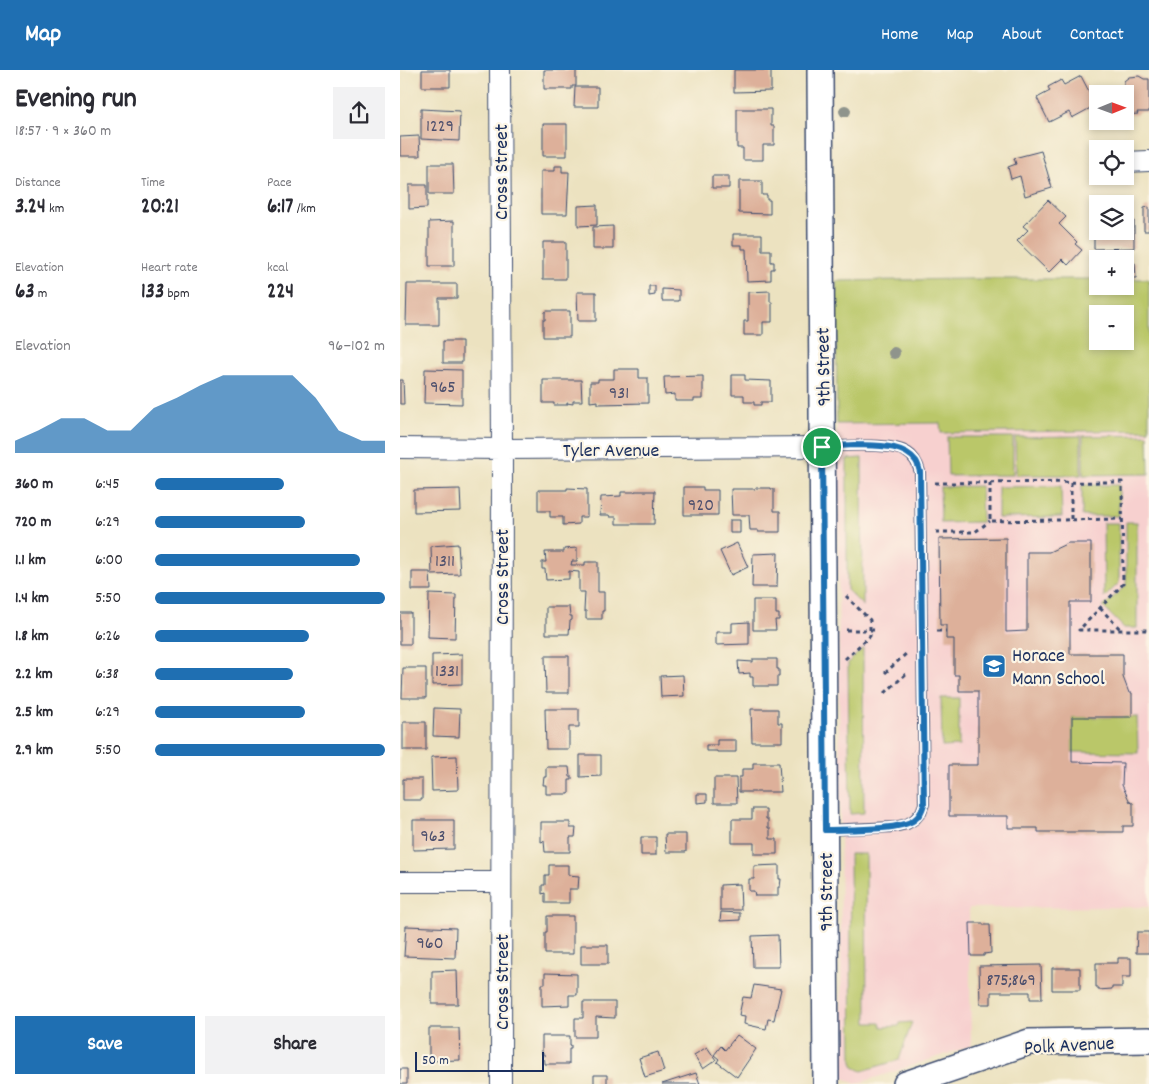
<!DOCTYPE html>
<html lang="en">
<head>
<meta charset="utf-8">
<style>
  :root { --surface:#fff; --page:#f2f2f3; --text:#2b2b33; --muted:#7c7c81; --accent:#1f6fb2 }
  body { margin:0; font-family:Dekko,sans-serif; background:var(--page); color:var(--text); height:100vh; display:flex; flex-direction:column; font-size:19px; white-space:nowrap }
  * { box-sizing:border-box; margin:0 }
  p { font-size:16px; color:var(--muted) }
  .icon { flex:none; width:28px; height:28px; fill:none; stroke:currentColor; stroke-width:2; stroke-linecap:round; stroke-linejoin:round }
  .map { position:relative; flex:1; overflow:hidden }
  .side { display:flex; flex-direction:column; background:var(--surface); width:400px }
  .side>* { flex:none }
  .needle { width:32px; rotate:89deg }
  .controls { position:absolute; left:689px; top:15px; display:grid; gap:10px }
  .controls a { display:grid; place-items:center; width:45px; height:45px; border-radius:0px; background:var(--surface); box-shadow:0 2px 8px #0003; font-size:25px }
  .scale { position:absolute; left:15px; bottom:12px; width:129px; box-sizing:border-box; padding-left:5px; border:2px solid #1b2f5e; border-top:0; font-size:14px; line-height:18px; white-space:nowrap; color:#1b2f5e; -webkit-text-stroke:4px #fcf5e5; paint-order:stroke }
  .pin { position:absolute; display:grid; place-items:center; width:42px; height:42px; color:#fff; margin:-21px; border:2px solid #fff; border-radius:50%; box-shadow:0 1px 5px #0007 }
  .round { display:grid; place-items:center; flex:none; width:52px; height:52px; border-radius:0px; background:var(--page) }
  .headline { display:flex; align-items:center; justify-content:space-between; height:85px; padding:0 15px }
  h1 { font-size:28px; font-weight:700; line-height:38px }
  .figures { display:grid; grid-template-columns:repeat(3,1fr); gap:8px; height:85px; padding:5px 15px }
  .figures div { display:grid; align-content:center }
  .figures b { font-size:21px; font-weight:700 }
  .figures small { font-size:14px; font-weight:400 }
  .figures p { font-size:14px }
  .chart { height:140px; padding:10px 15px }
  .chart p { display:flex; justify-content:space-between }
  .chart svg { width:100%; height:90px; margin-top:5px; fill:var(--accent); opacity:.7 }
  .button { display:flex; gap:10px; margin-top:auto; padding:10px 15px }
  .button a { flex:1; height:58px; border-radius:0px; background:var(--accent); color:#fff; font-size:20px; font-weight:700; line-height:58px; text-align:center }
  .button a+a { background:var(--page); color:var(--text) }
  ul { padding:0 15px; list-style:none; font-size:16px }
  li { display:grid; grid-template-columns:80px 60px 1fr; align-items:center; height:38px }
  li i { height:12px; border-radius:6px; background:var(--accent) }
  header { display:flex; align-items:center; gap:30px; box-sizing:border-box; height:70px; padding:0 25px; background:var(--accent); color:#fff }
  header strong { font-size:24px }
  nav { display:flex; gap:28px; margin-inline-start:auto; font-size:18px }
  main { display:flex; flex:1; min-height:0 }
  .map>svg:first-child { display:block }
</style>
</head>
<body>
<header>
<strong>Map</strong>
<nav><a>Home</a><a>Map</a><a>About</a><a>Contact</a></nav>
</header>
<main>
<section class="side">
<div class="headline"><div><h1>Evening run</h1><p>18:57 · 9 × 360 m</p></div><a class="round"><svg class="icon" aria-label="share" viewBox="0 0 24 24"><path d="M12 15V3M7 8l5-5 5 5M5 13v7h14v-7"/></svg></a></div>
<div class="figures">
<div><p>Distance</p><b>3.24<small> km</small></b></div>
<div><p>Time</p><b>20:21</b></div>
<div><p>Pace</p><b>6:17<small> /km</small></b></div>
</div>
<div class="figures">
<div><p>Elevation</p><b>63<small> m</small></b></div>
<div><p>Heart rate</p><b>133<small> bpm</small></b></div>
<div><p>kcal</p><b>224</b></div>
</div>
<div class="chart"><p><span>Elevation</span>96–102 m</p>
<svg viewBox="0 0 160 44" preserveAspectRatio="none"><path d="M0 44V38L10 33L20 27L30 27L40 33L50 33L60 22L70 17L80 11L90 6L100 6L110 6L120 6L130 17L140 33L150 38L160 38V44z"/></svg>
</div>
<ul>
<li><b>360 m</b>6:45<i style="width:56%"></i></li>
<li><b>720 m</b>6:29<i style="width:65%"></i></li>
<li><b>1.1 km</b>6:00<i style="width:89%"></i></li>
<li><b>1.4 km</b>5:50<i style="width:100%"></i></li>
<li><b>1.8 km</b>6:26<i style="width:67%"></i></li>
<li><b>2.2 km</b>6:38<i style="width:60%"></i></li>
<li><b>2.5 km</b>6:29<i style="width:65%"></i></li>
<li><b>2.9 km</b>5:50<i style="width:100%"></i></li>
</ul>
<div class="button"><a>Save</a><a>Share</a></div>
</section>
<div class="map">
<svg width="749" height="1014" viewBox="0 0 749 1014">
  <rect width="100%" height="100%" fill="#fcf5e5"/>
  <filter id="ink" filterUnits="userSpaceOnUse"><feTurbulence type="fractalNoise" baseFrequency=".02" numOctaves="2"/><feDisplacementMap in="SourceGraphic" scale="10" xChannelSelector="R" yChannelSelector="G"/><feConvolveMatrix kernelMatrix="1 2 1 2 8 2 1 2 1" color-interpolation-filters="sRGB"/></filter>
  <filter id="wash" filterUnits="userSpaceOnUse"><feTurbulence type="fractalNoise" baseFrequency=".0096" numOctaves="4" result="noise"/><feDisplacementMap in="SourceGraphic" scale="20" xChannelSelector="R" yChannelSelector="G"/><feGaussianBlur stdDeviation="1.12" result="paint"/><feColorMatrix in="noise" values="0 0 0 0 0 0 0 0 0 0 0 0 0 0 0 0 0 1.4 0 .05"/><feComposite in="paint" operator="in"/></filter>
  <g filter="url(#wash)">
    <rect width="100%" height="100%" fill="#ece2c0"/>
    <!-- built -->
    <path fill="#f7d0cf" fill-rule="evenodd" d="M 568,209 L 697,209 L 698,216 L 725,216 L 725,209 L 749,209 L 749,837 L 569,838 L 571,976 L 456,1014 L 442,1007 L 436,211 ZM 698,244 L 725,244 L 725,271 L 698,271 Z"/>
    <!-- green -->
    <path fill="#bac769" stroke="#6a7b64" fill-rule="evenodd" d="M 568,209 L 697,209 L 698,216 L 725,216 L 725,209 L 749,209 L 749,360 L 541,363 L 540,353 L 437,354 L 436,211 ZM 698,244 L 725,244 L 725,271 L 698,271 Z
      M 748,365 L 749,404 L 683,405 L 683,366 Z
      M 681,366 L 681,405 L 616,405 L 615,367 Z
      M 547,367 L 613,367 L 613,405 L 548,406 Z
      M 462,388 L 463,536 L 447,520 L 447,389 Z
      M 682,415 L 719,415 L 719,446 L 682,446 Z
      M 581,416 L 582,452 L 541,453 L 540,417 Z
      M 661,416 L 662,447 L 598,448 L 598,417 Z
      M 726,452 L 737,452 L 737,558 L 724,558 L 703,537 L 726,515 Z
      M 703,453 L 719,453 L 719,513 L 704,528 Z
      M 463,578 L 464,743 L 450,744 L 448,593 Z
      M 541,628 L 559,628 L 559,676 L 542,677 Z
      M 672,647 L 737,647 L 738,683 L 672,682 Z
      M 450,784 L 466,784 L 467,953 L 480,953 L 482,957 L 499,956 L 500,953 L 512,952 L 499,990 L 462,1001 L 454,997 L 452,992 Z"/>
    <g id="blocks">
      <!-- building -->
      <path fill="#ddb09a" d="M 22,0 L 50,0 L 50,17 L 22,17 Z
        M 144,0 L 176,0 L 176,16 L 172,16 L 172,19 L 144,19 Z
        M 334,0 L 371,0 L 371,21 L 334,22 Z
        M 681,6 L 696,35 L 672,48 L 669,42 L 649,52 L 637,28 L 650,21 L 648,17 L 661,10 L 664,15 Z
        M 739,6 L 744,9 L 749,9 L 749,42 L 737,42 L 738,44 L 725,45 L 725,24 L 714,24 L 714,19 L 724,18 L 724,11 L 729,7 Z
        M 175,17 L 198,17 L 198,37 L 174,37 Z
        M 21,39 L 60,41 L 59,71 L 21,69 Z
        M 337,39 L 371,39 L 371,56 L 374,56 L 374,75 L 363,75 L 363,90 L 343,90 L 343,78 L 337,78 Z
        M 143,54 L 167,54 L 167,86 L 143,86 Z
        M 19,66 L 20,86 L 0,86 L 0,67 Z
        M 641,81 L 652,118 L 625,126 L 620,106 L 611,109 L 608,97 L 616,94 L 614,88 Z
        M 29,94 L 53,94 L 54,124 L 29,124 Z
        M 155,96 L 162,96 L 162,102 L 169,102 L 167,144 L 141,144 L 141,101 L 155,101 Z
        M 312,106 L 329,106 L 329,118 L 312,118 Z
        M 339,111 L 362,111 L 362,125 L 367,125 L 367,130 L 370,130 L 370,144 L 339,143 Z
        M 9,115 L 27,115 L 27,138 L 9,139 Z
        M 648,130 L 666,147 L 659,154 L 677,172 L 675,174 L 682,180 L 668,195 L 662,189 L 649,202 L 617,171 L 628,160 L 623,156 Z
        M 197,135 L 197,155 L 178,156 L 178,136 Z
        M 749,137 L 749,161 L 744,161 L 744,138 Z
        M 54,151 L 54,196 L 29,196 L 29,152 Z
        M 694,151 L 698,151 L 698,161 L 725,161 L 725,151 L 734,151 L 734,178 L 694,179 Z
        M 213,156 L 213,179 L 193,179 L 193,157 Z
        M 333,164 L 362,164 L 362,180 L 371,180 L 371,192 L 374,192 L 374,199 L 371,199 L 371,210 L 347,211 L 346,179 L 342,179 L 342,175 L 333,175 Z
        M 143,172 L 166,172 L 166,209 L 143,209 Z
        M 727,193 L 735,193 L 736,208 L 727,208 Z
        M 7,214 L 57,214 L 57,228 L 39,228 L 39,255 L 6,255 Z
        M 249,216 L 255,216 L 255,225 L 249,226 Z
        M 262,219 L 279,220 L 279,231 L 262,231 Z
        M 370,221 L 370,232 L 372,232 L 372,252 L 363,252 L 363,265 L 344,265 L 344,251 L 348,251 L 348,222 Z
        M 177,222 L 196,222 L 196,251 L 178,251 Z
        M 147,241 L 170,241 L 170,267 L 143,267 L 143,250 L 145,250 L 145,242 Z
        M 43,271 L 62,271 L 62,293 L 43,293 Z
        M 25,299 L 62,300 L 62,334 L 24,333 Z
        M 214,299 L 239,299 L 239,308 L 248,308 L 248,333 L 198,334 L 198,331 L 190,332 L 190,312 L 198,312 L 198,309 L 214,309 Z
        M 332,305 L 345,305 L 345,310 L 371,311 L 371,332 L 361,332 L 361,335 L 354,335 L 354,332 L 344,332 L 344,325 L 332,325 Z
        M 303,306 L 303,329 L 294,329 L 294,331 L 275,331 L 275,324 L 265,325 L 264,307 Z
        M 0,310 L 3,310 L 4,334 L 0,334 Z
        M 143,310 L 181,310 L 182,331 L 173,331 L 173,334 L 167,333 L 167,335 L 154,335 L 154,333 L 143,333 Z
        M 284,417 L 303,417 L 303,420 L 318,420 L 318,445 L 284,445 Z
        M 167,418 L 187,419 L 187,447 L 179,447 L 179,454 L 163,455 L 163,447 L 150,447 L 150,441 L 138,441 L 138,420 L 167,420 Z
        M 355,418 L 371,418 L 371,419 L 374,419 L 374,441 L 380,441 L 380,462 L 358,462 L 358,460 L 350,460 L 349,445 L 332,445 L 331,419 L 355,419 Z
        M 60,419 L 61,441 L 14,442 L 14,420 Z
        M 235,421 L 255,421 L 254,454 L 216,454 L 216,447 L 210,447 L 209,445 L 200,445 L 201,427 L 221,426 L 221,422 L 235,422 Z
        M 330,450 L 340,450 L 340,463 L 330,463 Z
        M 606,468 L 606,562 L 627,561 L 627,482 L 649,482 L 668,473 L 691,473 L 691,532 L 670,532 L 670,584 L 723,584 L 723,607 L 729,623 L 732,623 L 732,647 L 672,647 L 672,692 L 723,693 L 722,715 L 730,732 L 733,733 L 733,756 L 723,756 L 723,762 L 638,762 L 638,758 L 608,758 L 608,746 L 549,746 L 549,695 L 578,695 L 578,621 L 559,621 L 559,605 L 554,605 L 554,569 L 546,569 L 546,555 L 540,555 L 539,469 Z
        M 337,473 L 348,497 L 331,505 L 320,481 Z
        M 58,474 L 60,504 L 32,505 L 31,476 Z
        M 177,478 L 177,491 L 172,491 L 171,495 L 185,495 L 185,492 L 198,492 L 198,522 L 204,522 L 204,541 L 202,541 L 202,549 L 186,549 L 186,541 L 184,541 L 185,522 L 179,522 L 179,502 L 169,501 L 169,509 L 146,510 L 145,499 L 142,499 L 142,492 L 146,492 L 145,482 L 164,482 L 164,479 Z
        M 378,483 L 377,517 L 352,517 L 353,484 Z
        M 12,502 L 30,502 L 31,520 L 12,520 Z
        M 29,524 L 56,525 L 55,568 L 28,567 Z
        M 353,530 L 376,530 L 376,544 L 379,544 L 379,550 L 375,550 L 376,560 L 353,560 Z
        M 146,537 L 169,537 L 170,546 L 172,546 L 172,550 L 170,551 L 169,564 L 146,564 Z
        M 0,543 L 11,543 L 11,574 L 0,574 Z
        M 349,552 L 349,574 L 316,575 L 316,562 L 332,562 L 332,553 Z
        M 62,584 L 62,614 L 32,615 L 32,585 Z
        M 145,586 L 169,586 L 169,623 L 146,623 Z
        M 353,589 L 377,589 L 377,599 L 379,599 L 379,606 L 377,606 L 377,616 L 353,616 L 353,607 L 350,607 L 350,603 L 339,604 L 338,591 L 353,592 Z
        M 3,598 L 26,598 L 26,628 L 2,628 Z
        M 283,605 L 284,626 L 261,627 L 260,606 Z
        M 34,638 L 60,639 L 59,667 L 33,666 Z
        M 145,639 L 179,639 L 179,657 L 169,657 L 169,679 L 146,679 Z
        M 351,639 L 378,639 L 378,653 L 382,653 L 382,672 L 352,672 Z
        M 3,652 L 26,652 L 26,680 L 3,680 Z
        M 317,670 L 336,670 L 336,682 L 317,682 L 317,681 L 306,681 L 306,675 L 317,675 Z
        M 180,685 L 201,685 L 201,706 L 180,707 Z
        M 57,686 L 58,720 L 32,721 L 31,687 Z
        M 353,693 L 379,693 L 381,722 L 339,722 L 339,707 L 342,707 L 342,699 L 353,699 Z
        M 146,697 L 169,697 L 170,707 L 172,707 L 172,710 L 169,710 L 169,724 L 146,724 L 146,715 L 143,715 L 144,707 L 146,707 Z
        M 314,708 L 336,708 L 337,733 L 314,733 Z
        M 3,709 L 22,709 L 22,730 L 3,730 Z
        M 297,724 L 307,724 L 307,732 L 297,733 Z
        M 352,739 L 366,739 L 366,749 L 368,749 L 368,758 L 370,758 L 370,769 L 377,769 L 377,784 L 354,784 L 354,773 L 332,773 L 332,749 L 352,749 Z
        M 13,750 L 54,750 L 54,779 L 13,780 Z
        M 141,752 L 170,752 L 170,758 L 176,758 L 175,767 L 170,767 L 170,782 L 145,782 L 144,771 L 141,772 Z
        M 265,764 L 286,764 L 286,782 L 266,782 Z
        M 241,767 L 256,767 L 256,785 L 241,785 Z
        M 149,795 L 168,795 L 168,805 L 179,806 L 178,819 L 169,819 L 169,833 L 145,833 L 145,823 L 142,824 L 142,815 L 145,815 L 145,805 L 149,805 Z
        M 379,795 L 379,809 L 381,809 L 380,817 L 378,817 L 378,826 L 355,826 L 354,821 L 349,821 L 349,809 L 354,809 L 354,796 Z
        M 340,814 L 341,840 L 320,840 L 320,815 Z
        M 321,842 L 340,843 L 340,850 L 320,851 Z
        M 147,846 L 173,846 L 173,884 L 145,884 L 145,862 L 147,862 Z
        M 570,853 L 583,853 L 583,855 L 590,855 L 591,883 L 584,884 L 584,886 L 571,886 Z
        M 6,856 L 56,858 L 55,888 L 4,886 Z
        M 737,862 L 749,862 L 749,883 L 736,883 Z
        M 378,865 L 379,897 L 353,897 L 352,866 Z
        M 181,875 L 208,875 L 208,894 L 181,894 Z
        M 718,888 L 731,888 L 731,907 L 722,907 L 722,917 L 712,917 L 712,919 L 698,920 L 698,917 L 696,917 L 696,893 L 718,893 Z
        M 641,895 L 642,929 L 630,929 L 630,922 L 591,922 L 591,934 L 580,934 L 579,896 Z
        M 652,898 L 680,898 L 680,920 L 652,920 Z
        M 57,900 L 58,934 L 32,934 L 32,901 Z
        M 145,903 L 177,904 L 177,925 L 169,925 L 169,935 L 142,936 L 142,914 L 145,914 Z
        M 354,915 L 381,919 L 374,950 L 368,949 L 366,959 L 344,954 L 345,946 L 339,945 L 343,927 L 351,928 Z
        M 183,932 L 215,932 L 215,948 L 196,947 L 196,967 L 175,967 L 175,948 L 183,948 Z
        M 29,958 L 59,958 L 60,990 L 29,991 Z
        M 337,965 L 356,979 L 337,1007 L 317,992 L 319,989 L 314,985 L 321,976 L 325,980 Z
        M 142,966 L 170,966 L 170,975 L 171,975 L 171,979 L 169,979 L 169,994 L 145,994 L 144,984 L 142,984 Z
        M 307,977 L 316,990 L 303,999 L 294,985 Z
        M 258,982 L 264,1001 L 245,1007 L 239,988 Z
        M 0,999 L 7,999 L 7,1014 L 0,1014 Z
        M 296,1003 L 300,1014 L 262,1014 Z
        M 194,1005 L 207,1005 L 207,1014 L 194,1014 Z"/>
    </g>
  </g>
  <g filter="url(#ink)">
    <use href="#blocks" fill-opacity="0" stroke="#3a4a6d" stroke-width="1"/>
    <g fill="none" stroke-linecap="round" stroke-linejoin="round">
      <!-- service casing -->
      <g stroke="#3a4a6d" stroke-width="12">
        <path id="service" d="M 423,377 C 442,376 492,372 508,383 C 515,387 518,395 520,402 L 524,734 L 521,742 L 515,749 L 507,754 L 494,757 L 425,760"/>
      </g>
      <!-- minor casing -->
      <g stroke="#3a4a6d" stroke-width="22">
        <path id="minor" d="M 100,0 L 102,379 L 101,1014
          M 725,92 L 749,91
          M 0,378 L 102,379 L 422,377
          M 0,812 L 101,812"/>
      </g>
      <!-- tertiary casing -->
      <g stroke="#3a4a6d" stroke-width="28">
        <path id="tertiary" d="M 420,0 L 426,1014
          M 506,1014 L 629,972 L 749,970"/>
      </g>
      <!-- path -->
      <path stroke="#3a4a6d" stroke-width="3" stroke-dasharray="4 4" stroke-linecap="butt" d="M 535,413 L 722,412 L 723,514 L 679,560 L 748,560
        M 590,413 L 590,451 L 722,449
        M 671,413 L 671,450
        M 536,462 L 575,462 L 590,451
        M 700,538 L 722,561
        M 446,560 L 476,560
        M 537,561 L 546,561
        M 445,589 L 470,566 L 470,550 L 446,526
        M 485,603 L 508,582
        M 485,623 L 508,602"/>
      <!-- service -->
      <use href="#service" stroke="#fff" stroke-width="10"/>
      <!-- minor -->
      <use href="#minor" stroke="#fff" stroke-width="20"/>
      <!-- tertiary -->
      <use href="#tertiary" stroke="#fff" stroke-width="25"/>
    </g>
    <!-- trees -->
    <g fill="#8f948c">
      <circle cx="445" cy="41" r="6"/>
      <circle cx="494" cy="283" r="6"/>
    </g>
  </g>
  <g fill="none" stroke-linecap="round" stroke-linejoin="round" filter="url(#ink)">
    <!-- route casing -->
    <g stroke="#fff" stroke-width="10">
      <path id="route" d="M 454,375 C 474,376 503,373 516,391 C 518,394 519,398 520,402 L 524,734 C 522,741 520,746 514,750 C 499,761 445,759 425,760 L 422,377 Z"/>
    </g>
    <!-- route -->
    <use href="#route" stroke="#1f6fb2" stroke-width="6"/>
  </g>
  <!-- icons -->
  <defs>
    <g id="school-square" transform="scale(1.25)"><rect x="-9" y="-9" width="18" height="18" rx="4" fill="#1f6fb2" stroke="#fcf5e5"/><path d="M0-5L7-2L0 1L-7-2ZM-4 1L0 2.5L4 1V4Q0 6-4 4Z" fill="#fff"/></g>
  </defs>
  <g fill-rule="evenodd">
    <use href="#school-square" x="594" y="596"/>
  </g>
  <g text-anchor="middle" stroke-width="4.5" stroke-linejoin="round" paint-order="stroke">
    <!-- number labels -->
    <g font-size="18" fill="#4c4f6d">
      <text x="40" y="61">1229</text>
      <text x="43" y="322">965</text>
      <text x="219" y="328">931</text>
      <text x="301" y="440">920</text>
      <text x="45" y="496">1311</text>
      <text x="47" y="606">1331</text>
      <text x="33" y="771">963</text>
      <text x="30" y="878">960</text>
      <text x="611" y="915">875;869</text>
    </g>
    <!-- street labels -->
    <g font-size="20" fill="#1b2f5e" stroke="#fcf5e5">
      <text transform="translate(100 102) rotate(-90)" y="7">Cross Street</text>
      <text transform="translate(422 297) rotate(-91)" y="7">9th Street</text>
      <text x="211" y="386">Tyler Avenue</text>
      <text transform="translate(101 507) rotate(-90)" y="7">Cross Street</text>
      <text transform="translate(425 822) rotate(-90)" y="7">9th Street</text>
      <text transform="translate(101 912) rotate(-90)" y="7">Cross Street</text>
      <text transform="translate(669 974) rotate(-3)" y="7">Polk Avenue</text>
    </g>
    <!-- poi labels -->
    <g font-size="20" fill="#1b2f5e" stroke="#fcf5e5" text-anchor="start">
      <text x="612" y="591">Horace<tspan x="612" dy="23">Mann School</tspan></text>
    </g>
  </g>
</svg>
<div class="controls">
<a><svg class="needle" viewBox="-14 -14 28 28"><path d="M0-13l5 13h-10z" fill="#e53935"/><path d="M0 13l5-13h-10z" fill="#7c7c81"/></svg></a>
<a><svg class="icon" aria-label="locate" viewBox="0 0 24 24"><circle cx="12" cy="12" r="6"/><path d="M12 2v4M12 18v4M2 12h4M18 12h4"/></svg></a>
<a><svg class="icon" aria-label="layers" viewBox="0 0 24 24"><path d="M12 4l9 5-9 5-9-5zM3 14l9 5 9-5"/></svg></a>
<a>+</a>
<a>−</a>
</div>
<div class="scale">50 m</div>
<div class="pin" style="left:422px;top:377px;background:#1e9e55"><svg class="icon" aria-label="arrive" viewBox="0 0 24 24"><path d="M6 21V4h12l-3 4 3 4H6"/></svg></div>
</div>
</main>
</body>
</html>
